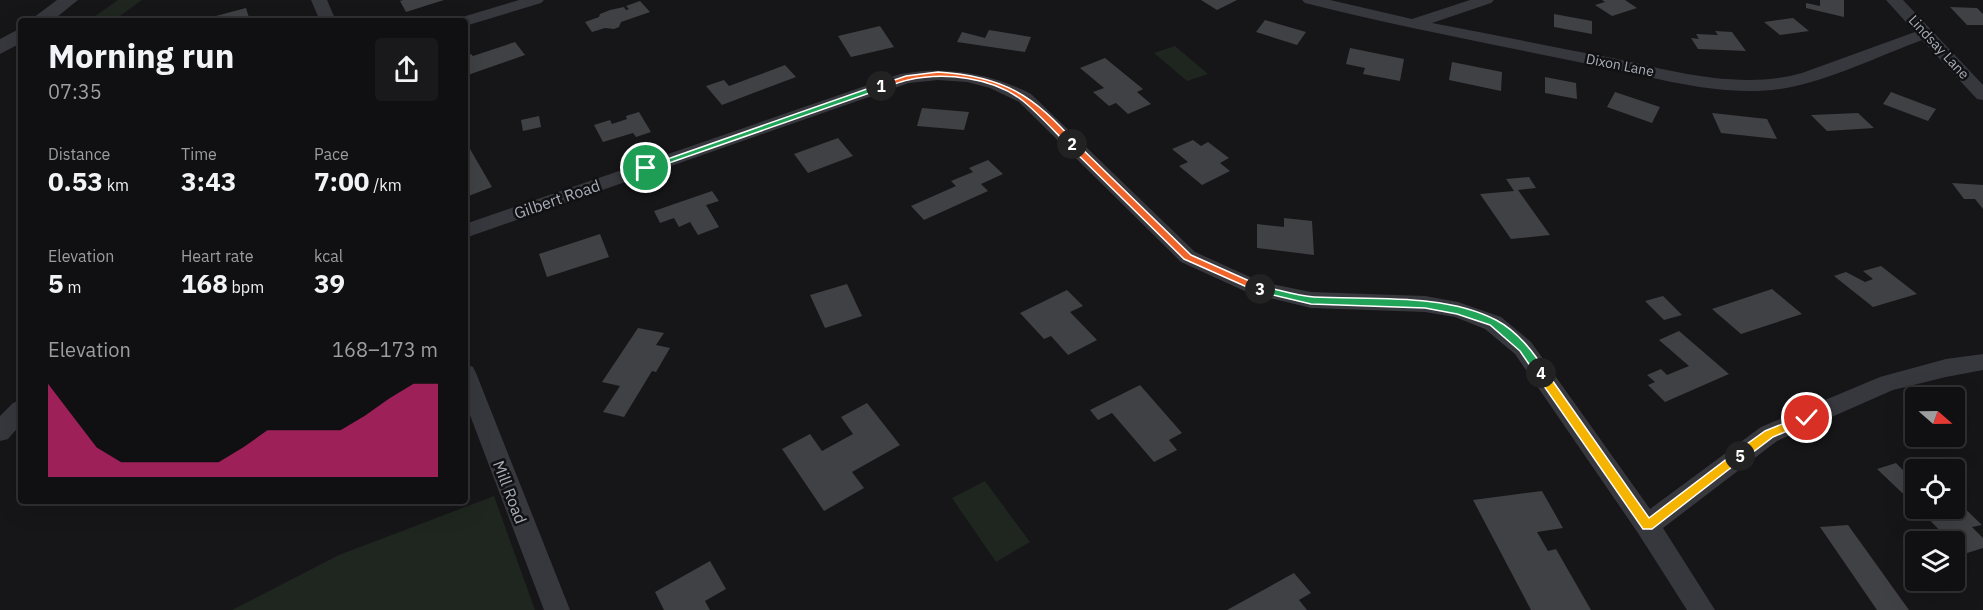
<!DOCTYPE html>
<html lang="en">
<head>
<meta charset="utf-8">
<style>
  :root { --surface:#101012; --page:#19191b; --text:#f1f3f6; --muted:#9c9d9f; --line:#303032; --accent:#db2777 }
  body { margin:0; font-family:"IBM Plex Sans",sans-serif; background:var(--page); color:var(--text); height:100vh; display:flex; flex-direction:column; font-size:22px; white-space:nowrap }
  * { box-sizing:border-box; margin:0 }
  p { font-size:20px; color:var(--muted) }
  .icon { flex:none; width:33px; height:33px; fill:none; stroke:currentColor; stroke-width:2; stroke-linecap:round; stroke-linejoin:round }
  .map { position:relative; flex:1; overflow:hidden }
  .sheet { position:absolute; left:18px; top:18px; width:450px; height:486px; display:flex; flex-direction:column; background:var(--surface); border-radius:6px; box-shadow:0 6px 24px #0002,0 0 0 2px var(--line) }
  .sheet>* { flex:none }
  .needle { width:39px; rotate:110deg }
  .controls { position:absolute; left:1905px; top:387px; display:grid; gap:12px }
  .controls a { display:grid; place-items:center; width:60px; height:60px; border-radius:6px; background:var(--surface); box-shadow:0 6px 24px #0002,0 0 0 2px var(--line); font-size:30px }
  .pin { position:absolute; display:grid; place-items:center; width:51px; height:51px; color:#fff; margin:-26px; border:3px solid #fff; border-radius:50%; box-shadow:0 2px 6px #0007 }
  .km { position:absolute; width:30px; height:30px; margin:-15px; border-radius:50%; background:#222; color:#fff; font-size:16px; line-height:30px; text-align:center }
  .round { display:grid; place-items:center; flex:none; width:63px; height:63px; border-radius:6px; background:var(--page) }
  .overview { display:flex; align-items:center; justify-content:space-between; height:102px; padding:0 30px }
  h1 { font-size:33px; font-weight:800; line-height:45px }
  .metrics { display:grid; grid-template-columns:repeat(3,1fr); gap:9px; height:102px; padding:6px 30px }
  .metrics div { display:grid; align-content:center }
  .metrics b { font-size:26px; font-weight:800 }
  .metrics small { font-size:16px; font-weight:400 }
  .metrics p { font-size:16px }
  .chart { height:168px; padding:12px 30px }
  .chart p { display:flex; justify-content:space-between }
  .chart svg { width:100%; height:108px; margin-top:6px; fill:var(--accent); opacity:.7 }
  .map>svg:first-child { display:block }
</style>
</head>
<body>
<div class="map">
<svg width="1983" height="610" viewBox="0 0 1983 610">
  <rect width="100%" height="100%" fill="#161618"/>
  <!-- green -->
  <path fill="#1e261f" d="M 118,0 L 142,0 L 113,21 L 88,21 Z
    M 1175,46 L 1208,74 L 1187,81 L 1154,53 Z
    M 985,481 L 1030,542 L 996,562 L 952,498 Z
    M 494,496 L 535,610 L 232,610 L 339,555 Z"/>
  <!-- building -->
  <path fill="#404145" d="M 444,0 L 406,12 L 400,1 L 403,0 Z
    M 1201,0 L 1237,0 L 1217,10 Z
    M 1602,0 L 1625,0 L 1637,8 L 1612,16 L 1595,5 L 1605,2 Z
    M 1820,0 L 1844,0 L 1844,17 L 1806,8 L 1806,3 L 1820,6 Z
    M 640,1 L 650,12 L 621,22 L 619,27 L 614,29 L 605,28 L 592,32 L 585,22 L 599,17 L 600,14 L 610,10 L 624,7 L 626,10 L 629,9 L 626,6 Z
    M 1950,7 L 1977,8 L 1983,14 L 1983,25 L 1967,25 Z
    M 246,8 L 250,21 L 217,21 L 216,16 Z
    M 1554,14 L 1592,21 L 1592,34 L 1554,27 Z
    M 1793,18 L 1809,31 L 1780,35 L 1764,22 Z
    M 1265,20 L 1306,32 L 1297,45 L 1256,32 Z
    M 880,26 L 894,47 L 851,57 L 838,36 Z
    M 989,30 L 1031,37 L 1025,52 L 957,42 L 962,32 L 985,38 Z
    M 1715,31 L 1732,32 L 1746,51 L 1698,49 L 1691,38 L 1699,39 L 1696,34 L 1718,35 Z
    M 515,42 L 525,55 L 465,76 L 465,56 L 471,54 L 473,56 Z
    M 1350,48 L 1404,59 L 1400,81 L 1363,74 L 1365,68 L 1346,64 Z
    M 1105,58 L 1143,89 L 1137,92 L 1151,104 L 1128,114 L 1116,103 L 1109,106 L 1093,92 L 1104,88 L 1080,68 Z
    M 1452,62 L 1502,72 L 1501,91 L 1449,80 Z
    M 785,65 L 796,77 L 722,105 L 706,86 L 724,80 L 729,86 Z
    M 1545,77 L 1576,83 L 1577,99 L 1545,93 Z
    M 1615,92 L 1660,107 L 1652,123 L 1607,107 Z
    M 1891,92 L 1936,109 L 1928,121 L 1883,104 Z
    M 922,108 L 969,112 L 964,130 L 917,126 Z
    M 639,112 L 651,132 L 636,137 L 633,133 L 603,142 L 594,125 L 610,120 L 612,124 L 627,119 L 626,116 Z
    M 1712,113 L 1767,119 L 1777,139 L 1721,133 Z
    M 1858,113 L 1874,128 L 1827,131 L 1811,115 Z
    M 539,116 L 541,127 L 523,131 L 521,120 Z
    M 838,138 L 853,156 L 808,173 L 794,154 Z
    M 1193,140 L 1201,146 L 1208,142 L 1229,158 L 1220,163 L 1230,171 L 1202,185 L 1179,166 L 1188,162 L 1172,149 Z
    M 470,149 L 492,187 L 466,197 L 465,150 Z
    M 988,160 L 1003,174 L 981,184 L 988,191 L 924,220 L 911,206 L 956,186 L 951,181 L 973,172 L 969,168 Z
    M 1529,177 L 1536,188 L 1518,190 L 1550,235 L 1511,239 L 1480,194 L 1514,191 L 1506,179 Z
    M 1952,183 L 1983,185 L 1983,209 L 1975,199 L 1964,199 Z
    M 712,191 L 719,201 L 706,205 L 719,227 L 698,235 L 690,222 L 679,227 L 674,218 L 660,223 L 654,211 Z
    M 1284,218 L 1312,221 L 1314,255 L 1257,248 L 1257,224 L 1284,227 Z
    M 600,234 L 609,257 L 547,277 L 539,254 Z
    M 1881,266 L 1917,294 L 1873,307 L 1834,276 L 1846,272 L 1865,282 L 1873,279 L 1863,271 Z
    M 847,284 L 862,316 L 825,328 L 810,295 Z
    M 1772,289 L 1802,314 L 1741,334 L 1712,309 Z
    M 1067,290 L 1083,306 L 1070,312 L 1097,340 L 1068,355 L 1051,336 L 1044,339 L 1020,313 Z
    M 1663,296 L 1682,315 L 1664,320 L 1645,301 Z
    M 638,328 L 664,333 L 656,345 L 670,348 L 656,372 L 652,371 L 624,417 L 603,412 L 620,386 L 602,382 Z
    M 1679,331 L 1729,374 L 1665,402 L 1648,385 L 1655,382 L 1647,375 L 1661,369 L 1667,375 L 1689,366 L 1659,340 Z
    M 1140,385 L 1182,433 L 1169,440 L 1177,450 L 1154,462 L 1112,413 L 1098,420 L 1090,410 Z
    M 867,403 L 900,445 L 852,472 L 864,488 L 824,511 L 782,449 L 810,434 L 822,451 L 853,434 L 841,417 Z
    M 1896,463 L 1908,475 L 1916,473 L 1916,506 L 1877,469 Z
    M 1542,491 L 1563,528 L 1537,532 L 1548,551 L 1556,549 L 1591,610 L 1531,610 L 1473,500 Z
    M 1954,498 L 1982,525 L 1972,527 L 1983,538 L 1983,548 L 1964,554 L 1954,545 L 1954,542 L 1951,542 L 1918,508 L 1954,508 Z
    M 1848,525 L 1909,610 L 1877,610 L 1820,527 Z
    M 710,561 L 726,589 L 705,601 L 710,610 L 664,610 L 655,592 Z
    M 1294,573 L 1311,593 L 1299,600 L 1307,610 L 1227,610 Z"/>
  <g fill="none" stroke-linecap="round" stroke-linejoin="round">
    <!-- minor -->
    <path fill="#37383d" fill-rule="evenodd" d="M 311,0 L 327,0 L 336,21 L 320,21 Z
      M 519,0 L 544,0 L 541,3 L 465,26 L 465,21 L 457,21 L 459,18 Z
      M 1302,0 L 1330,0 L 1412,19 L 1470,0 L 1494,0 L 1491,3 L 1432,23 C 1490,34 1549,46 1607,57 C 1670,70 1739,91 1802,73 L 1915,32 L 1886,0 L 1903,0 L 1983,85 L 1983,100 L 1977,99 L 1922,40 C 1882,55 1827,81 1786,88 C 1723,99 1654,77 1593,65 C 1497,45 1400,27 1305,3 Z
      M 923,71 C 962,69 996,76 1031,94 L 1195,252 L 1261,282 L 1311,292 L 1425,296 L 1458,302 L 1501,317 L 1531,342 L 1650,509 L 1761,427 L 1880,377 L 1946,359 L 1983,354 L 1983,370 L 1946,377 L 1893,390 L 1777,441 L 1663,528 L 1715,610 L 1687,610 L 1638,533 L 1515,354 L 1485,329 L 1455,317 L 1425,312 L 1311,308 L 1249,293 L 1181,262 L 1019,102 L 990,88 L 967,82 L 938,80 L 909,83 L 465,238 L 465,224 L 900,74 Z
      M 465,364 L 473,367 L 476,373 L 570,610 L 544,610 L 465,402 Z
      M 21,400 L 21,424 L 8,439 L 0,441 L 0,416 L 13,403 Z"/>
    <!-- tertiary -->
    <path fill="#37383d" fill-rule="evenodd" d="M 57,0 L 78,0 L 52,21 L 29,21 Z
      M 21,28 L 21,43 L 0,54 L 0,39 Z"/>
  </g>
  <!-- split-1 -->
  <path fill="#22a559" stroke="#fff" stroke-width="1.5" d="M 881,84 L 884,84 L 884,88 L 649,170 L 642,168 Z"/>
  <!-- split-2 -->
  <path fill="#f0652b" stroke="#fff" stroke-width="1.5" d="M 938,72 C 1002,76 1035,95 1076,144 L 1069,146 C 1054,131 1039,114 1023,101 C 993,77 944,72 908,80 C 899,82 890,86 881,88 L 877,86 L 906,76 Z"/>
  <!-- split-3 -->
  <path fill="#f0652b" stroke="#fff" stroke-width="1.5" d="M 1069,142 L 1075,142 L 1191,255 L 1263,287 L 1263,291 L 1256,291 L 1184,259 L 1069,146 Z"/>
  <!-- split-4 -->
  <path fill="#22a559" stroke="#fff" stroke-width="1.5" d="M 1260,286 C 1277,289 1296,296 1314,297 C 1370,300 1445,293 1496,320 C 1517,331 1535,353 1546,373 L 1541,377 L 1537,376 L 1520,351 L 1490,325 L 1457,314 L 1425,308 L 1311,304 L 1256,291 L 1255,289 Z"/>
  <!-- split-5 -->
  <path fill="#f5b400" stroke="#fff" stroke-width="1.5" d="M 1541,369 L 1545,370 L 1649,518 L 1736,452 L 1740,451 L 1746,456 L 1652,529 L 1643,529 L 1537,376 L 1537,370 Z"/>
  <!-- split-6 -->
  <path fill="#f5b400" stroke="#fff" stroke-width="1.5" d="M 1807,414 L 1811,415 L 1811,421 L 1773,437 L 1744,459 L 1736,459 L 1736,452 L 1765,431 Z"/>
  <g text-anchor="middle" stroke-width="5" stroke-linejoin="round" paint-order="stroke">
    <!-- far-street labels -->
    <g font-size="14" fill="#a8adb8" stroke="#111113">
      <text transform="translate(1939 47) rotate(47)" y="5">Lindsay Lane</text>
      <text transform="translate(1620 65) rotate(11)" y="5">Dixon Lane</text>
    </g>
    <!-- street labels -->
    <g font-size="16" fill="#a8adb8" stroke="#111113">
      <text transform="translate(557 199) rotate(-19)" y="6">Gilbert Road</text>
      <text transform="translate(510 492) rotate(69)" y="6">Mill Road</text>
    </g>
  </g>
</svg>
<div class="controls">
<a><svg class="needle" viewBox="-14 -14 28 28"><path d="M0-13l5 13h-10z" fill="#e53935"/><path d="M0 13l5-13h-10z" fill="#9c9d9f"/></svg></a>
<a><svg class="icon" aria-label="locate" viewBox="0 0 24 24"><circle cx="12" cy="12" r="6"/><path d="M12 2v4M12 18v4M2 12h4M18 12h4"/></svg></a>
<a><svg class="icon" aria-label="layers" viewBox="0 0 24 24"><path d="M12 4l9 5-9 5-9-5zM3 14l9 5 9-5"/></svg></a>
</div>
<div class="pin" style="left:646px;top:168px;background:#1e9e55"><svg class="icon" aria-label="arrive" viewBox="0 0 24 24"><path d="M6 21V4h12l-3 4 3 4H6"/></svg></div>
<div class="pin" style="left:1807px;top:418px;background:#d93025"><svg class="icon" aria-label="check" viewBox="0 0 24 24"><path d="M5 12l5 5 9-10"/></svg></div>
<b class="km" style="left:881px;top:86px">1</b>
<b class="km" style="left:1072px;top:144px">2</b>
<b class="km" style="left:1260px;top:289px">3</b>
<b class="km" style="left:1541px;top:373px">4</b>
<b class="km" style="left:1740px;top:456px">5</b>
<section class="sheet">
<div class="overview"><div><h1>Morning run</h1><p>07:35</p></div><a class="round"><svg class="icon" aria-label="share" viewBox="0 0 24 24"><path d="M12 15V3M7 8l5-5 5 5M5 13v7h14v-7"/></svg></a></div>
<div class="metrics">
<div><p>Distance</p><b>0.53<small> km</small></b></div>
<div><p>Time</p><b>3:43</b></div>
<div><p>Pace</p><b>7:00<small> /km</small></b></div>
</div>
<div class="metrics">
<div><p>Elevation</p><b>5<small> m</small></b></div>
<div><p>Heart rate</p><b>168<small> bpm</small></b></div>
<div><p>kcal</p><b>39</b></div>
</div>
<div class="chart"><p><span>Elevation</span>168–173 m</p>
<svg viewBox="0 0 160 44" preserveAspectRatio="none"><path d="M0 44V6L10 19L20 32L30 38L40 38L50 38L60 38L70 38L80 32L90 25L100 25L110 25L120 25L130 19L140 12L150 6L160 6V44z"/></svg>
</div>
</section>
</div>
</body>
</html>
